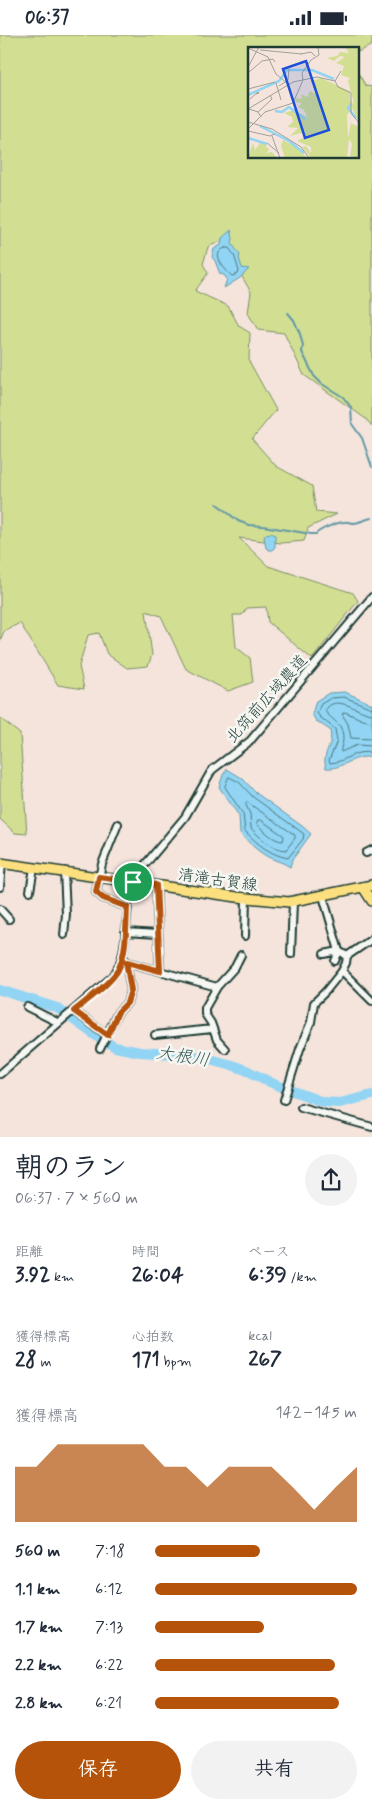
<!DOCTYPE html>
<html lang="ja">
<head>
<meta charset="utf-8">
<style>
  :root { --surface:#fff; --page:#f2f2f3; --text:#1f2937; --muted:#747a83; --accent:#b45309 }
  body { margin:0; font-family:Mynerve,"Klee One",sans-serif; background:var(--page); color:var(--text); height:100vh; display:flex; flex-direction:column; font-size:19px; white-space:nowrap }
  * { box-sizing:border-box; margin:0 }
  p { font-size:16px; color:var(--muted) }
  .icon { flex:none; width:28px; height:28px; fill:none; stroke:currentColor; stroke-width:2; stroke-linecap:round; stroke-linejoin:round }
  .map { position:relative; height:1102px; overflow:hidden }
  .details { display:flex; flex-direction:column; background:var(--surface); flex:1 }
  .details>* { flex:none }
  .pin { position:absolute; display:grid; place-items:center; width:42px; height:42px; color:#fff; margin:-21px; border:2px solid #fff; border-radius:50%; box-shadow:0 1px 5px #0007 }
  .round { display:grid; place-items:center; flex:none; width:52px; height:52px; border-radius:26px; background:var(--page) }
  .headline { display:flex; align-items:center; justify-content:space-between; height:85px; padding:0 15px }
  h1 { font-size:28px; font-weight:700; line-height:38px }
  .stats { display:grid; grid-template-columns:repeat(3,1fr); gap:8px; height:85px; padding:5px 15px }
  .stats div { display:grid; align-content:center }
  .stats b { font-size:21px; font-weight:700 }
  .stats small { font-size:14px; font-weight:400 }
  .stats p { font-size:14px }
  .chart { height:140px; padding:10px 15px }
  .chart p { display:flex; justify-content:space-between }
  .chart svg { width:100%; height:90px; margin-top:5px; fill:var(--accent); opacity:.7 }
  .primary-button { display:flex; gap:10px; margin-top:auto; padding:10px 15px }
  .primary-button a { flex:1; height:58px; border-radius:30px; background:var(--accent); color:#fff; font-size:20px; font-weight:700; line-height:58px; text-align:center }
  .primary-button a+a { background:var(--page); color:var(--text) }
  ul { padding:0 15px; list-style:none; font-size:16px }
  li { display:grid; grid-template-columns:80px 60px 1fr; align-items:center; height:38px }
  li i { height:12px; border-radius:6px; background:var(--accent) }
  .status { display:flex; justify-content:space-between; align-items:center; height:35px; padding:0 25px; background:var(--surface); direction:ltr }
  .status svg { height:14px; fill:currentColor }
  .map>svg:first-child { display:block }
</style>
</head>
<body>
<div class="status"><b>06:37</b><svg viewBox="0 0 49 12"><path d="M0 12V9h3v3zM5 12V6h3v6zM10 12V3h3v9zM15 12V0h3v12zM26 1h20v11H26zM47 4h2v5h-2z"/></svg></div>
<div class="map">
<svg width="372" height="1102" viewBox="0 0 372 1102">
  <rect width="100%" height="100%" fill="#f5e4dc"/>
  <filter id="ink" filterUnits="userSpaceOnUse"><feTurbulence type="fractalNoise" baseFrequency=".02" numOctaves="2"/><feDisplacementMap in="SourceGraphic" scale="10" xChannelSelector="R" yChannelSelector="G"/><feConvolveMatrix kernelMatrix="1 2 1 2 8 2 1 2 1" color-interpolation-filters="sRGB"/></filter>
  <g filter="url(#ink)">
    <!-- green -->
    <path fill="#d2df93" stroke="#788e64" d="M 0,0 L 372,0 L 372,10 L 358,17 L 358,14 L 250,14 L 250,122 L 358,122 L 358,38 L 366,51 L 372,52 L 372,391 L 366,384 L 304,340 L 284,298 L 258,295 L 248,278 L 251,257 L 228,218 L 224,205 L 208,212 L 203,229 L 208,238 L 195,256 L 228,271 L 239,291 L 250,298 L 249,326 L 276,375 L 252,404 L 276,431 L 312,451 L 316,477 L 337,479 L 308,493 L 304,506 L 281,508 L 239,503 L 268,531 L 353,558 L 358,566 L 312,624 L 268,587 L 266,572 L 247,573 L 242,580 L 233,580 L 236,612 L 250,623 L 253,647 L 228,656 L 186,634 L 161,581 L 146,576 L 152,620 L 148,631 L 127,633 L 107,619 L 99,598 L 88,600 L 79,631 L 84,654 L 58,650 L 20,588 L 4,596 L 0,606 Z
      M 0,683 L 20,699 L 27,799 L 15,798 L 0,784 Z"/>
    <!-- water -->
    <path fill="#91d4f3" stroke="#6398a7" d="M 231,195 L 233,203 L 232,209 L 240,220 L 239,223 L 242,233 L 249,234 L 240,243 L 224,253 L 227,244 L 224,240 L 220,239 L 215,226 L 212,222 L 214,214 L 221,210 L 222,203 Z
      M 271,498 L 275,500 L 275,512 L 272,515 L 269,515 L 266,513 L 264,502 L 266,499 Z
      M 345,657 L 372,669 L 372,723 C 355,718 343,735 326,733 C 321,716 334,713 330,695 L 316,686 L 312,679 L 316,666 L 329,658 Z
      M 227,734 L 242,743 L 256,758 L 302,791 L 311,799 L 292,825 L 290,832 C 283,827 276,826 268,822 C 257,816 248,807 240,798 L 239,781 L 219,752 L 223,740 Z"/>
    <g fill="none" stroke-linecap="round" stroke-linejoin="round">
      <!-- shore -->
      <path stroke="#4d7980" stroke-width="1" d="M 225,213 L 229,213 L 234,220 L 239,236 L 238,239 L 232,241 C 228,238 215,224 219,218 C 220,215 223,214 225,213 Z
        M 372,673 L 344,662 L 331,663 L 321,669 L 317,678 L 320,682 L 335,694 L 337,706 L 329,725 L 330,728 C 348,727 352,714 372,718
        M 372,679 C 358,678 335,657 325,676 C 333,687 344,688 343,705 C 343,710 340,712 341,717 L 357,710 L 372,711
        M 372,687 L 363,685 L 345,677 L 342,679 L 348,689 L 351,703 L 372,704
        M 229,742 L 239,747 L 253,762 L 304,799 L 303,804 L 288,823 C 271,820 257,809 245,796 L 243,779 L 225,752 Z
        M 247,767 L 295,800 L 295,803 L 286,815 C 272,814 260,803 251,793 L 250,779 L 246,770 Z
        M 258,785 L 261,785 L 284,801 L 283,806 C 274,806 264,796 257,789 Z"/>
      <!-- stream -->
      <path stroke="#6398a7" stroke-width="2" d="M 288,278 L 294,285 L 300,299 L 303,311 L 302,317 L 314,341 L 322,349 L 343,362 L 351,372 L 352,389 L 362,403 L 372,432
        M 217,469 L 238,486 L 249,490 L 263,491 L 311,499 L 316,499 C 320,494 338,487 345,487 C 347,486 350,488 353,488 C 358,488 366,484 372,483"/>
      <!-- river -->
      <path stroke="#91d4f3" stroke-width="10" d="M 0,955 L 57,973 L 99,1003 L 115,1012 L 140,1017 L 192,1020 L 229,1029 L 246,1035 L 274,1049 L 323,1067 L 340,1068 L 372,1060"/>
      <!-- minor casing -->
      <g stroke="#1f3d34" stroke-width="10">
        <path id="minor" d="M 118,789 L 102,829 L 96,857 L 103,863 L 127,872
          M 366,818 L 372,815
          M 156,850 L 160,936
          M 0,852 L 2,828
          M 30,856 L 34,833
          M 323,861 L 339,916 L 347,921
          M 0,874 L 9,884
          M 125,897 L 158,899
          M 64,900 L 66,879 L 64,836
          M 245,901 L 246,863
          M 291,919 L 293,867
          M 324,919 L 339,916
          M 122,921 L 127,927 L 217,952
          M 335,926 L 339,916
          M 342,936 L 372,966
          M 27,972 L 59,988
          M 74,976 L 107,1000
          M 155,1000 L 212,994
          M 100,1014 L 118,977 L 127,968 L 131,955 L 127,932 L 127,927
          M 225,1014 L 217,1005 L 211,988 L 205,979 L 205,973 L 217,952 L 235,932 L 241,920
          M 0,1039 L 113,941 C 134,911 119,870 138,838 L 185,782 L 212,735 L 250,706 L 372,562
          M 284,1065 L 300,1014 L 311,987 L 314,968 L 326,956 L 342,936 L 346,928 L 347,921 L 372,904
          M 301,1072 L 372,1092"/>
      </g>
      <!-- major casing -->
      <g stroke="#1f3d34" stroke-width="12">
        <path id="major" d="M 0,828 L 237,862 L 289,867 L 372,850
          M 363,852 L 372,866"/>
      </g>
      <!-- minor -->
      <use href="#minor" stroke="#f6f6f2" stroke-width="6"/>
      <!-- major -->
      <use href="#major" stroke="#fce080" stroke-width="9"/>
    </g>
  </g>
  <g fill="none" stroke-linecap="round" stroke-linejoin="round" filter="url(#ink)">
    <!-- route casing -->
    <g stroke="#fff" stroke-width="10">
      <path id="route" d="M 99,842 L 156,850 L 160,936 L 127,927 L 127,932 L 131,955 L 127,968 L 118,977 L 108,1000 L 74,976 C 87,965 110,949 118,935 C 127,917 126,892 127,872 L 103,863 L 96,857 Z"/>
    </g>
    <!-- route -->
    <use href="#route" stroke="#b45309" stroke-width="6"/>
  </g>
  <g text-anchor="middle" stroke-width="5" stroke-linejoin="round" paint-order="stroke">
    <!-- street labels -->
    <g font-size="16" fill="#1f3d34" stroke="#f6f6f2">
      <text transform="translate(266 663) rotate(-48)" y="6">北筑前広域農道</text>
      <text transform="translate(218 844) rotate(8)" y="6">清滝古賀線</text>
    </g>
    <!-- water labels -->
    <g font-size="18" font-style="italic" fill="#365b5a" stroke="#f6f6f2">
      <text transform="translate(183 1021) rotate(9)" y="6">大根川</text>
    </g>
  </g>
  <!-- overview -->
  <g transform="translate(248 12)">
    <rect width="111" height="111" fill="#f5e4dc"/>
    <path d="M 97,0 L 111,0 L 111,76 L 104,61 L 99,68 L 100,91 L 103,76 L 111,80 L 111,111 L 102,109 L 104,97 L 101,92 L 99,111 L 63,111 L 54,100 L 58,99 L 63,106 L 63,100 L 49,94 L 58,89 L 53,86 L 42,89 L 50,81 L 39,80 L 45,75 L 44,70 L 36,66 L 46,63 L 59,70 L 56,63 L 50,60 L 54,56 L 47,55 L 48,51 L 54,52 L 53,47 L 59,50 L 62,44 L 68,47 L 63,34 L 73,31 L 102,44 L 102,53 L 106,57 L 100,34 L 102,31 L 93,28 L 96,19 L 88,16 L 97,10 L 92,9 L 86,14 L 79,11 L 89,9 L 92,5 L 101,6 ZM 35,93 L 50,101 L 59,111 L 37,111 L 33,99 ZM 5,96 L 7,103 L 12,96 L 17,97 L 21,103 L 18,106 L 24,105 L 29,111 L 0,111 Z" fill="#d2df93"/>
    <path fill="none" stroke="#91d4f3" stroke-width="2.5" d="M 0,48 L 31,34 L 39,23 L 64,23 L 86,32M 103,57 L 100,61 L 108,71M 27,64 L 34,65 L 41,60 L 57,72M 12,79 L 41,94M 0,91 L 19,97M 41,94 L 56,106"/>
    <path fill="none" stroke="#9fa199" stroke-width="1" d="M 0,1 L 20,10 L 28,27 L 40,37M 12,3 L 54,7M 53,7 L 63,5 L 67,9M 0,20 L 11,0M 93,24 L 87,34 L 90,40 L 103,46 L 103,66 L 112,77M 0,26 L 14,14 L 25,12 L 27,15M 28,36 L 33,53M 31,39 L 40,33 L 41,22M 0,42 L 27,35M 2,52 L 10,45 L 11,46 L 8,47M 0,62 L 45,35 L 69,30 L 87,34M 1,62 L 10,65 L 13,70M 10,65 L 24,52 L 22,48M 0,75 L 24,82 L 53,100 L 61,111M 0,82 L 17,65 L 45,56 L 55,33 L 54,26 L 63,13 L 71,8 L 70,0M 0,84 L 22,89 L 27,87M 24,89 L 32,111M 19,96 L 31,106"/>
    <path fill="#1d4ed8" fill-opacity="0.15" stroke="#1d4ed8" stroke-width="2.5" d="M 58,14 L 81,83 L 57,91 L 35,22 Z"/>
    <rect width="111" height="111" fill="none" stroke="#1f3d34" stroke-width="2.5"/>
  </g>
</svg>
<div class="pin" style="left:133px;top:847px;background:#1e9e55"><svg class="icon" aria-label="arrive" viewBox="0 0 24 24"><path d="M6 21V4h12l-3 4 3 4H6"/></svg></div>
</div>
<section class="details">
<div class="headline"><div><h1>朝のラン</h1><p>06:37 · 7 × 560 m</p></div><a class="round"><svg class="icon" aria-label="share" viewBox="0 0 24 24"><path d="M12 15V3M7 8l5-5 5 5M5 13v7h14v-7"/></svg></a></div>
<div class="stats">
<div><p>距離</p><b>3.92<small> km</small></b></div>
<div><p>時間</p><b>26:04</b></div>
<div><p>ペース</p><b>6:39<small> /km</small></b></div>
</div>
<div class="stats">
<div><p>獲得標高</p><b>28<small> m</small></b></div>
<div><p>心拍数</p><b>171<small> bpm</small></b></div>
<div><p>kcal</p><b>267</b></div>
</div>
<div class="chart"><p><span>獲得標高</span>142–145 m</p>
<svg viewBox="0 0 160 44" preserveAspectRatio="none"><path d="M0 44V17L10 17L20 6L30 6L40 6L50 6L60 6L70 17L80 17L90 27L100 17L110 17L120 17L130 27L140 38L150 27L160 17V44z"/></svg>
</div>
<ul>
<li><b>560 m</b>7:18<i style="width:52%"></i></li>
<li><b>1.1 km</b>6:12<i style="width:100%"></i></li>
<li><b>1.7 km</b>7:13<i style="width:54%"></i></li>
<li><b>2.2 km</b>6:22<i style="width:89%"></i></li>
<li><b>2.8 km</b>6:21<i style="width:91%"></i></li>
</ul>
<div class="primary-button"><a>保存</a><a>共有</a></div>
</section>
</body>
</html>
